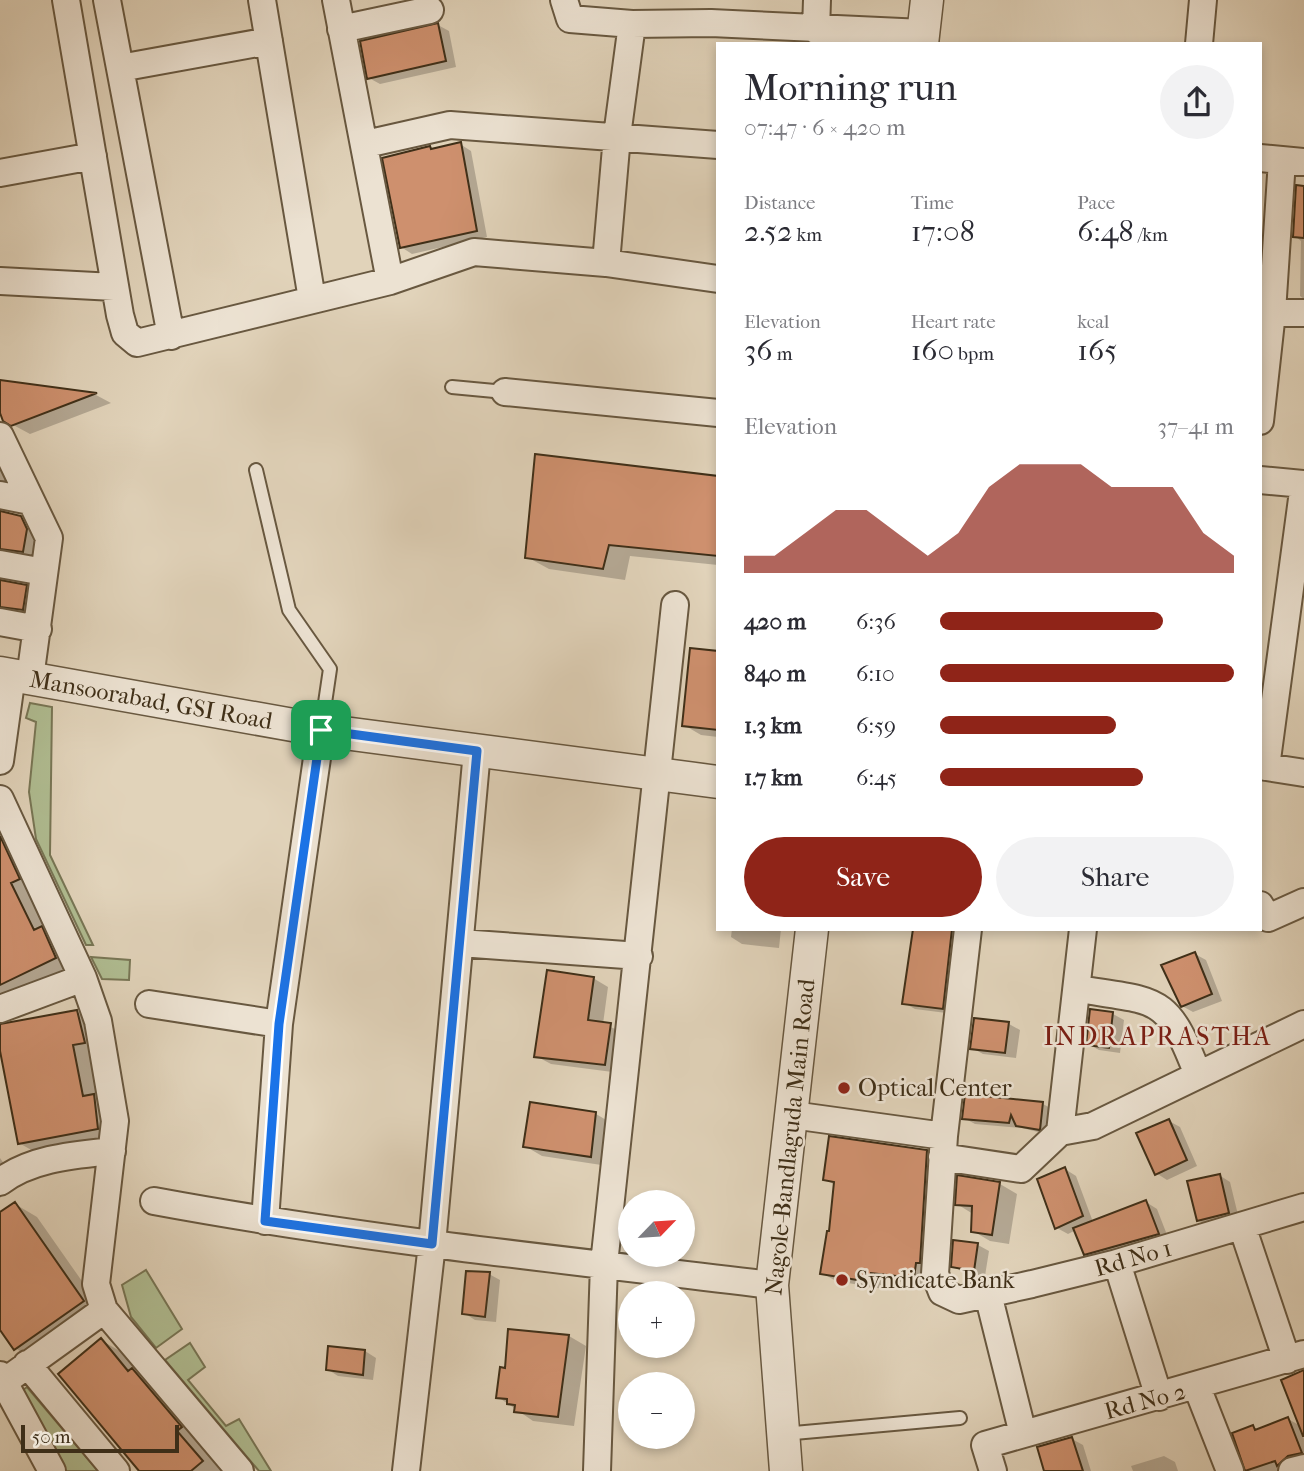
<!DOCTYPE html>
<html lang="en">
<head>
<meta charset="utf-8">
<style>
  :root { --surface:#fff; --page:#f2f2f3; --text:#2b2b33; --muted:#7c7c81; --accent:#8f2418 }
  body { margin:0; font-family:"IM FELL French Canon",serif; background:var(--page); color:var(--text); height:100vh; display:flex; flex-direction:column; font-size:26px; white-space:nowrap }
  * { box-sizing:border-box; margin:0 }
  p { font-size:23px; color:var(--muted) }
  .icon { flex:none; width:38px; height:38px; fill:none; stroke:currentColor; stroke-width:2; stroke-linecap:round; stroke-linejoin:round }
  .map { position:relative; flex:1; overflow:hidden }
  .sheet { position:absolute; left:716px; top:42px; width:546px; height:889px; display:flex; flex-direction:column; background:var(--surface); border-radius:0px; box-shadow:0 4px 10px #0003 }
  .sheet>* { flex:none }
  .needle { width:46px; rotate:65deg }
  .buttons { position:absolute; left:618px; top:1190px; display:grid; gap:14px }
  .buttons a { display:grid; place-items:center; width:77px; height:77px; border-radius:50%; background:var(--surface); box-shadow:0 4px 10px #0003; font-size:35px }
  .scale { position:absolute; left:21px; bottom:18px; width:158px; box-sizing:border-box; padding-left:7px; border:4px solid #3f2f18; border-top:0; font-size:19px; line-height:24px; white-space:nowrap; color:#3f2f18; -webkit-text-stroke:5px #ece2d2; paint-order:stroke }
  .pin { position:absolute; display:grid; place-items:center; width:60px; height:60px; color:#fff; margin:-30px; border-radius:14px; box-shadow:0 4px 10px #0006 }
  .round { display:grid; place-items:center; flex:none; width:74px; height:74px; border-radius:37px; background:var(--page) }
  .head { display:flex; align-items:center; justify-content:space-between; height:119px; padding:0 28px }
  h1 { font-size:38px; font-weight:600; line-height:52px }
  .figures { display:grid; grid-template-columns:repeat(3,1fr); gap:10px; height:119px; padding:7px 28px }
  .figures div { display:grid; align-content:center }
  .figures b { font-size:30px; font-weight:600 }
  .figures small { font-size:19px; font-weight:400 }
  .figures p { font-size:19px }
  .chart { height:196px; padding:14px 28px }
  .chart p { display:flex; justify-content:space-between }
  .chart svg { width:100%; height:126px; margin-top:7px; fill:var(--accent); opacity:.7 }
  .cta { display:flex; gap:14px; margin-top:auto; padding:14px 28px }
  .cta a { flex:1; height:80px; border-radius:42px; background:var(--accent); color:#fff; font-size:28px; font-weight:600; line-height:80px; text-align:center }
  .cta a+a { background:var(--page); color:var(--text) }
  ul { padding:0 28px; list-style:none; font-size:23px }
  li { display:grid; grid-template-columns:112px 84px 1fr; align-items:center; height:52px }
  li i { height:18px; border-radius:9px; background:var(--accent) }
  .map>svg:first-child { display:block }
</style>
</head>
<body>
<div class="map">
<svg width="1304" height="1471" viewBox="0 0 1304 1471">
  <rect width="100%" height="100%" fill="#e1d3ba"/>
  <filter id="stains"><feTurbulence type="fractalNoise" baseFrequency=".00286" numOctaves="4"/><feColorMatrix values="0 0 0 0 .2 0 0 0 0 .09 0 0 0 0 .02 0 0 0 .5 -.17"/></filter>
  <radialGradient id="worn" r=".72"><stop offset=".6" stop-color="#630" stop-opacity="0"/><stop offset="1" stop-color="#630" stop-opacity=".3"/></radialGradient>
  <!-- green -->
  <path fill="#b0bd92" stroke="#787655" stroke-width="2" d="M 30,703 L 52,707 L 50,855 L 93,945 L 86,945 L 36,839 L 29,792 L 36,722 L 26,718 Z
    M 91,957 L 130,960 L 129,980 L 102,979 Z
    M 146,1270 L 182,1329 L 156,1348 L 131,1317 L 122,1285 Z
    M 190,1343 L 205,1367 L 188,1380 L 226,1426 L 239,1419 L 271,1471 L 259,1471 L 165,1360 Z
    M 27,1387 L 98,1471 L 62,1471 L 19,1393 Z"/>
  <!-- shadow -->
  <path fill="#0003" d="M 438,25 L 449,31 L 456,67 L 380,84 L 369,78 Z
    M 460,144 L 471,151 L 487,237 L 412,254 L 401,247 L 430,148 L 433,150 Z
    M 1304,188 L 1304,299 L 1300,296 L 1301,241 L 1295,236 Z
    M 0,382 L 96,395 L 111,403 L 30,434 L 4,420 L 0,408 Z
    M 0,453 L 17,476 L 7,506 L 8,515 L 20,517 L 43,531 L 45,564 L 7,576 L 9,583 L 26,587 L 49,600 L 46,622 L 0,621 Z
    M 718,478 L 718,565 L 630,556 L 625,580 L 549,569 L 527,557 Z
    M 718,652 L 718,737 L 701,735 L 684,725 Z
    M 5,850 L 28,863 L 78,971 L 0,1002 L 0,853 Z
    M 732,929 L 781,929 L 779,948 L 742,944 L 731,937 Z
    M 914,929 L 964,929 L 954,1014 L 915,1009 L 904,1003 Z
    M 1195,954 L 1206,960 L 1222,1001 L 1193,1012 L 1182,1006 Z
    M 593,978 L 608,987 L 603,1024 L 625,1033 L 620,1073 L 551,1064 L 536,1056 Z
    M 1091,1011 L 1113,1014 L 1124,1020 L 1120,1053 L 1099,1050 L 1088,1044 Z
    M 77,1012 L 100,1025 L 120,1141 L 42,1156 L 19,1143 L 0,1042 L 0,1026 Z
    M 975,1020 L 1009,1024 L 1020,1030 L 1016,1058 L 983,1054 L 972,1048 Z
    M 531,1104 L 596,1114 L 613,1124 L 608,1166 L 542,1156 L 525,1146 Z
    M 1043,1104 L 1054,1110 L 1050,1135 L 1022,1128 L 975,1124 L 964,1118 Z
    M 1169,1121 L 1180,1127 L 1197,1166 L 1167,1180 L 1156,1173 Z
    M 927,1151 L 941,1160 L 928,1285 L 885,1280 L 884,1289 L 836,1281 L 822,1273 L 831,1233 L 835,1185 L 825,1179 Z
    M 0,1158 L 16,1181 L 0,1198 Z
    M 1065,1169 L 1076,1176 L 1093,1222 L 1146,1202 L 1157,1209 L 1169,1240 L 1096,1260 L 1085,1254 L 1076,1230 L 1068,1234 L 1057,1228 Z
    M 1219,1175 L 1230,1182 L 1239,1219 L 1209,1227 L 1198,1220 Z
    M 959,1177 L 1000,1184 L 1017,1194 L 1009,1244 L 990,1241 L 973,1231 L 973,1214 L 957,1204 Z
    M 15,1204 L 37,1217 L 105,1314 L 38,1362 L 15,1348 L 0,1327 L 0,1214 Z
    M 978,1245 L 989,1251 L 985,1276 L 964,1273 L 953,1266 Z
    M 489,1274 L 500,1280 L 496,1322 L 475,1320 L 464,1313 Z
    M 509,1331 L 569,1336 L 586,1346 L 574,1426 L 533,1421 L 498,1397 L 506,1370 Z
    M 101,1340 L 123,1353 L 204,1441 L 199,1445 L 221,1471 L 141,1471 Z
    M 365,1351 L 376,1358 L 373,1380 L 338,1376 L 327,1369 Z
    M 1288,1419 L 1299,1425 L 1304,1439 L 1304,1461 L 1280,1471 L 1247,1471 L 1234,1434 L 1253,1427 L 1259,1430 Z
    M 1072,1439 L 1083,1445 L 1091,1471 L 1046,1471 Z
    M 1164,1456 L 1175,1462 L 1178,1471 L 1133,1471 L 1131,1466 Z"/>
  <!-- building -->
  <path fill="#ce906e" stroke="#3f2f18" stroke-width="2" d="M 438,23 L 446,61 L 367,79 L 360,41 Z
    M 461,142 L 477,231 L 400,248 L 382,158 L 430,146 L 431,149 Z
    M 1296,185 L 1304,186 L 1304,238 L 1293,237 Z
    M 0,380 L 97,393 L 11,426 L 3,421 L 0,413 Z
    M 535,454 L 718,476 L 718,556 L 609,545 L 603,569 L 525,558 Z
    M 0,511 L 21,516 L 27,529 L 23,552 L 0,549 Z
    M 0,580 L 27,585 L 23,610 L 0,607 Z
    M 690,648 L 718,651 L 718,730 L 682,726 Z
    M 0,836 L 20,879 L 11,883 L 34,930 L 42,926 L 56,958 L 0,985 Z
    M 913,929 L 952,929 L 943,1009 L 902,1004 Z
    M 1195,952 L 1212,994 L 1181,1007 L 1161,965 Z
    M 547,970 L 594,977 L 588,1020 L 611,1023 L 605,1065 L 534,1057 Z
    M 1090,1009 L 1113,1012 L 1109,1048 L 1086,1045 Z
    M 77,1010 L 85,1043 L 73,1045 L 83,1096 L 94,1094 L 98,1129 L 18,1144 L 0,1051 L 0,1024 Z
    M 974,1018 L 1009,1022 L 1005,1053 L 970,1049 Z
    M 965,1094 L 1043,1102 L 1040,1130 L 1016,1126 L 1011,1115 L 1009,1123 L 962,1119 Z
    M 530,1102 L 596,1112 L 591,1157 L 523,1147 Z
    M 1169,1119 L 1187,1160 L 1155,1175 L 1136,1133 Z
    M 829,1136 L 927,1150 L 920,1263 L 916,1263 L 914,1278 L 871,1273 L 870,1282 L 820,1274 L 827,1231 L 829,1231 L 834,1182 L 823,1180 Z
    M 1065,1167 L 1083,1216 L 1055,1229 L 1037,1179 Z
    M 1220,1174 L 1229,1213 L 1197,1221 L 1187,1181 Z
    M 957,1175 L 1000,1182 L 992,1235 L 971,1232 L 972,1206 L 955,1205 Z
    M 1146,1200 L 1159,1234 L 1084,1255 L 1073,1228 Z
    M 15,1202 L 84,1301 L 14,1350 L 0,1330 L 0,1212 Z
    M 953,1240 L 978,1243 L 974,1271 L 951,1267 Z
    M 466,1271 L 490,1272 L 485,1317 L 462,1314 Z
    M 508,1329 L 569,1335 L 558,1417 L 514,1412 L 515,1405 L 507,1404 L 507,1399 L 496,1398 L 500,1367 L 505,1368 Z
    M 101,1338 L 128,1371 L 132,1368 L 182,1427 L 177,1431 L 203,1461 L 191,1471 L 139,1471 L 58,1374 Z
    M 328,1346 L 365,1350 L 363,1375 L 326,1370 Z
    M 1304,1370 L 1304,1436 L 1303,1436 L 1281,1380 Z
    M 1288,1417 L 1302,1453 L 1288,1456 L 1277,1466 L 1275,1461 L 1245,1471 L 1232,1433 L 1253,1425 L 1255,1430 Z
    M 1072,1437 L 1083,1471 L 1044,1471 L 1037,1447 Z"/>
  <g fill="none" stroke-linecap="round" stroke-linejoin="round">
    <!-- service casing -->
    <g stroke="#685840" stroke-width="16">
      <path id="service" d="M 452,387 L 505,392
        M 256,470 L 289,610 L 330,669 L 321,730
        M 783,1434 L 960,1418"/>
    </g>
    <!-- minor casing -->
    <g stroke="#685840" stroke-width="30">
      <path id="minor" d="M 66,0 L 120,315 L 125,333 L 137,343 L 390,281 L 474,252 L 606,263 L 718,279
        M 107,0 L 171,336
        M 262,0 L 312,299
        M 336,0 L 390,281
        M 564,0 L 570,19 L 632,24
        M 341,29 L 430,10
        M 816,30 L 817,0
        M 1199,44 L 1203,0
        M 120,68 L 269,41
        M 366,144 L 450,125 L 718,145
        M 1260,158 L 1304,162
        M 0,173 L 93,156
        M 606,263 L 617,136 L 632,24 L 711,23 L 923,33
        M 0,281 L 114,287
        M 1260,311 L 1304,313
        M 505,392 L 718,413
        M 1260,421 L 1272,312 L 1282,160
        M 0,436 L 49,538 L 30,678
        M 1260,480 L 1304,484 L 1266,767
        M 0,495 L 30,501
        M 0,564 L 44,572
        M 0,622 L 38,629
        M 0,761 L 12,675
        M 1260,766 L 1304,773
        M 0,799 L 83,978 L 98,1021 L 115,1121 L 96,1284 L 104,1310 L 240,1471
        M 1260,905 L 1268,918 L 1304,902
        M 968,929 L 944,1136 L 935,1274 L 942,1292 L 959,1300 L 1032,1284 L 1117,1263 L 1304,1207
        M 460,943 L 639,956
        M 1078,989 C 1159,1002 1167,994 1198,1075
        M 149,1004 L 279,1024
        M 0,1009 L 83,978
        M 792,1115 L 944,1136
        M 1060,1132 L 1083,929
        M 942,1157 L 1021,1169 L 1060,1132 L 1093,1126 L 1304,1024
        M 0,1182 C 31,1158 75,1155 112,1151
        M 154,1201 C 359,1239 566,1260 772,1285
        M 265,1221 L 279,1024 L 321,730
        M 1242,1226 L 1287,1360
        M 1117,1263 L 1159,1397
        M 988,1294 L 1023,1434
        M 27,1364 L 116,1471
        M 0,1375 L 52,1471
        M 4,1382 L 104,1310
        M 1197,1387 L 1230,1471
        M 406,1471 L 432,1244 L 477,751
        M 597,1471 L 604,1264 L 675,605
        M 993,1471 L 985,1445 L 1304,1354
        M 1292,1471 L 1304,1468"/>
    </g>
    <!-- tertiary casing -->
    <g stroke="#685840" stroke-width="35">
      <path id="tertiary" d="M 922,44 L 927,0
        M 0,673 L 321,730 L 718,782
        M 786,1471 L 772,1285 L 812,929"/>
    </g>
    <!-- service -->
    <use href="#service" stroke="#ece2d2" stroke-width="12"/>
    <!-- minor -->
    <use href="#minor" stroke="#ece2d2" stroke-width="26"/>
    <!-- tertiary -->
    <use href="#tertiary" stroke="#ece2d2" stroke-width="32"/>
  </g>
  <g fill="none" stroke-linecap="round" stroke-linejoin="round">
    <!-- route casing -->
    <g stroke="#fff" stroke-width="14">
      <path id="route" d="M 321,730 L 477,751 L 432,1244 L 265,1221 L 279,1024 Z"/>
    </g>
    <!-- route -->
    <use href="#route" stroke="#1a73e8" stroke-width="9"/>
  </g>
  <!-- markers -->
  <g fill="#8f2418" stroke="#ece2d2" stroke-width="2.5">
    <circle cx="844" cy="1088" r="7"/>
    <circle cx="842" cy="1280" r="7"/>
  </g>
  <g text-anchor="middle" stroke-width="5" stroke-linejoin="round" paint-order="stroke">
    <!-- street labels -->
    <g font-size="24" fill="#3f2f18" stroke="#ece2d2">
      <text transform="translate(151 700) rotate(10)" y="8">Mansoorabad, GSI Road</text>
      <text transform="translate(790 1137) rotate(-84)" y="8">Nagole-Bandlaguda Main Road</text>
      <text transform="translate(1133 1258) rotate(-16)" y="8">Rd No 1</text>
      <text transform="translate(1145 1401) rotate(-15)" y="8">Rd No 2</text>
    </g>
    <!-- poi labels -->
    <g font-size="24" fill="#3f2f18" stroke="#ece2d2" text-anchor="start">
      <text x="858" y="1096">Optical Center</text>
      <text x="856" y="1288">Syndicate Bank</text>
    </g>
    <!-- neighbourhood labels -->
    <g font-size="26" letter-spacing="2" fill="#7a1f14" stroke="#ece2d2">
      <text x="1158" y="1045">INDRAPRASTHA</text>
    </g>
  </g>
  <rect width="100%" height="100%" filter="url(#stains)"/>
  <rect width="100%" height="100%" fill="url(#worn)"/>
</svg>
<div class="buttons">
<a><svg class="needle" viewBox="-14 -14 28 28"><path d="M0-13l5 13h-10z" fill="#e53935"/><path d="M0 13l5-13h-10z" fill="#7c7c81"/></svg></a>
<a>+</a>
<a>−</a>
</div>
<div class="scale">50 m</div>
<div class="pin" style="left:321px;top:730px;background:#1e9e55"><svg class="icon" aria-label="arrive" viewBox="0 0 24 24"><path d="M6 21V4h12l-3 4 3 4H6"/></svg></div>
<section class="sheet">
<div class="head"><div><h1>Morning run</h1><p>07:47 · 6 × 420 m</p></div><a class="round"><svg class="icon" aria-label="share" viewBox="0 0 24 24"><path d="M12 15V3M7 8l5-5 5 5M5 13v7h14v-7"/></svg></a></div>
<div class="figures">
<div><p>Distance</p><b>2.52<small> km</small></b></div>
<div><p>Time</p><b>17:08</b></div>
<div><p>Pace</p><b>6:48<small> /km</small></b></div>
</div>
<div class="figures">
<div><p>Elevation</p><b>36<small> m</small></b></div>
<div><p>Heart rate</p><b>160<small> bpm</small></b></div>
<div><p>kcal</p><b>165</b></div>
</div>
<div class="chart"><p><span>Elevation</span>37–41 m</p>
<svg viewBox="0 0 160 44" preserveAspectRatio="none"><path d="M0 44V38L10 38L20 30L30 22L40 22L50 30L60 38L70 30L80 14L90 6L100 6L110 6L120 14L130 14L140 14L150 30L160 38V44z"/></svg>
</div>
<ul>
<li><b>420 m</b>6:36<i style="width:76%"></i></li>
<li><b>840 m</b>6:10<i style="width:100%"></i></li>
<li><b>1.3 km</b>6:59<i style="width:60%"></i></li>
<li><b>1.7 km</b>6:45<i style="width:69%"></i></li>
</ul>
<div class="cta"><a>Save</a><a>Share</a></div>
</section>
</div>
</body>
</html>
